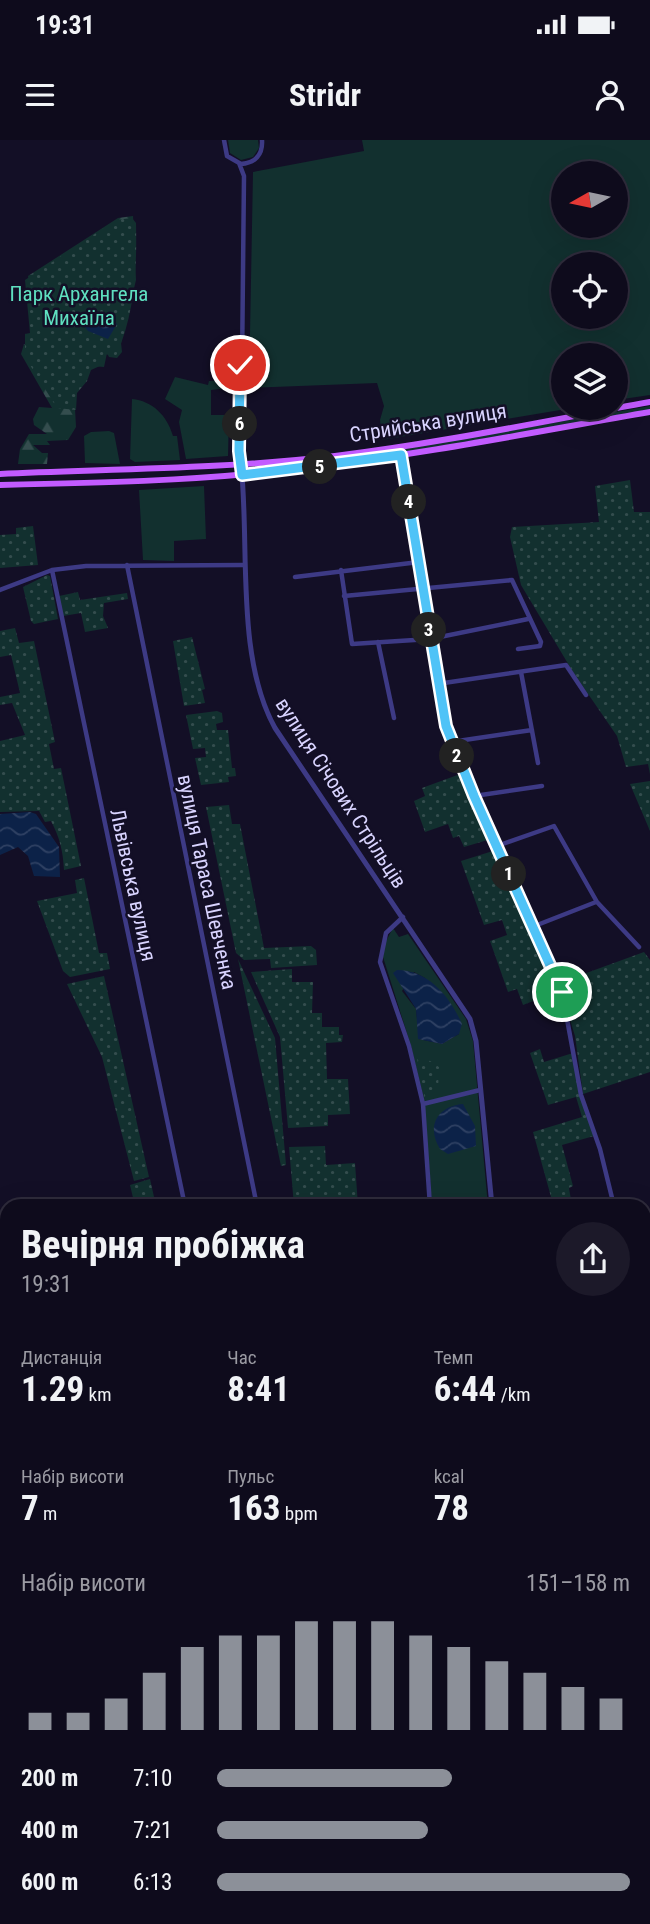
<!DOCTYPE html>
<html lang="uk">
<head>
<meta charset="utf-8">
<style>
  :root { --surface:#0e0b1c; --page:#1c1929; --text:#f1f3f6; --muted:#9b9ba3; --line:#2e2b3b; --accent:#8c9099 }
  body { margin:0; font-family:"Roboto Condensed",sans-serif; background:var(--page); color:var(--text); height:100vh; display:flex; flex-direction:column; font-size:26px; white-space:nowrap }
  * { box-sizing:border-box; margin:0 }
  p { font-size:23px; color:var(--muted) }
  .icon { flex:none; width:38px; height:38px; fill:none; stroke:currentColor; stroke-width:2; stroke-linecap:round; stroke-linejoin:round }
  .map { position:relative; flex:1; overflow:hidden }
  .sheet { position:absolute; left:0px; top:1059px; width:651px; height:726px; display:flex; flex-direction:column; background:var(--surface); border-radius:21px 21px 0 0; box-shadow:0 7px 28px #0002,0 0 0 2px var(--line) }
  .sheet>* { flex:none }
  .needle { width:46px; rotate:261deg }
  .fabs { position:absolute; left:551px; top:21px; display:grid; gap:14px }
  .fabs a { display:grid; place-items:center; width:77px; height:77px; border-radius:50%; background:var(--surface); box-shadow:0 7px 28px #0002,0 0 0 2px var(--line); font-size:35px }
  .pin { position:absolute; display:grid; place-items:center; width:60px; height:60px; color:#fff; margin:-30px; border:4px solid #fff; border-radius:50%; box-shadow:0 2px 7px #0007 }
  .km { position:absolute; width:35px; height:35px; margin:-18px; border-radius:50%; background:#222; color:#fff; font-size:19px; line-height:35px; text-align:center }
  .round { display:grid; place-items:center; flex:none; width:74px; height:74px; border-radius:37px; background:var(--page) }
  .head { display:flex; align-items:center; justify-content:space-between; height:119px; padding:0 21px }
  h1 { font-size:38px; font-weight:700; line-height:52px }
  .figures { display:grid; grid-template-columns:repeat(3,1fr); gap:10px; height:119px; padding:7px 21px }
  .figures div { display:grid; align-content:center }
  .figures b { font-size:35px; font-weight:700 }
  .figures small { font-size:19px; font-weight:400 }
  .figures p { font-size:19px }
  .chart { height:196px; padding:14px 21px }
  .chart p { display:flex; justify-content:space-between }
  .chart svg { width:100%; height:126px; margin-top:7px; stroke:var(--accent); stroke-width:6 }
  ul { padding:0 21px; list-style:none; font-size:23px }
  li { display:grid; grid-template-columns:112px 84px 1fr; align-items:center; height:52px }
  li i { height:18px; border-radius:9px; background:var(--accent) }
  .status { display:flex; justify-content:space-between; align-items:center; height:49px; padding:0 35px; background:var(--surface); direction:ltr }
  .status svg { height:19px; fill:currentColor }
  header { display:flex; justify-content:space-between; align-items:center; height:91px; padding:0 21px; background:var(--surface); font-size:32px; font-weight:700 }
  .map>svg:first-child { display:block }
</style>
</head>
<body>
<div class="status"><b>19:31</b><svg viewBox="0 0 49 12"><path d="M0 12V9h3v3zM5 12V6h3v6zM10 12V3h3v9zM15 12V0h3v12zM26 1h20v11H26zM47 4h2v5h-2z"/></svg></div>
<header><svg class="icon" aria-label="menu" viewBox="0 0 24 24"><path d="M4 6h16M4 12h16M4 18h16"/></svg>Stridr<svg class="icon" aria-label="person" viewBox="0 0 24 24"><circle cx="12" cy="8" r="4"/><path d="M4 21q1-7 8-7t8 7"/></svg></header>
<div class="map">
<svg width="650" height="1784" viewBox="0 0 650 1784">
  <defs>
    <pattern id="forest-firs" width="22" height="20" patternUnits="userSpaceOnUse" patternTransform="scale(1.75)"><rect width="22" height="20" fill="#12302f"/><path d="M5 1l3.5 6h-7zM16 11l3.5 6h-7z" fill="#344d4e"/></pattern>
    <pattern id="park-dots" width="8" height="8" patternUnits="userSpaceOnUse" patternTransform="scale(1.75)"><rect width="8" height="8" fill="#12302f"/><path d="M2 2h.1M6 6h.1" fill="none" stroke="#344d4e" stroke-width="1.8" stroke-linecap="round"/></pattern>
    <pattern id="water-waves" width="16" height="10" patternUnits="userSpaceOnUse" patternTransform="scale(1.75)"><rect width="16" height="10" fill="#0c2248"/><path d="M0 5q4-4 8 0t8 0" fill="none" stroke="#2f4163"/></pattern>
  </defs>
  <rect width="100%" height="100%" fill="#130f26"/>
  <!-- grass -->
  <path fill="#12302f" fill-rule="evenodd" d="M 228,0 L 258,0 L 259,8 L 253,17 L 241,20 L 230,13 Z
    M 362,0 L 650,0 L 650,255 L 616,260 L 616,215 L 564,215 L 564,268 L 572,268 L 382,300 L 380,280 L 384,266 L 377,243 L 249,248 L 253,32 L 364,11 ZM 564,33 L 616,33 L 616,86 L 564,86 ZM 564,124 L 616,124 L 616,177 L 564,177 Z
    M 175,237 L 208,245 L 209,241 L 229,240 L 229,248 L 211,250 L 211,275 L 229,275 L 228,316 L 186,319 L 179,282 L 182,270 L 165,259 Z
    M 132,259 C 152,261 167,275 173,296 L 177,296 L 180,320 L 135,322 L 130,319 Z
    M 650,266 L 650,270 L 400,313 L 260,330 L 260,327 L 399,310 Z
    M 91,292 L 109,291 L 114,293 L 120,324 L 85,323 L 84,296 Z
    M 204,346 L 206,399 L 174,401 L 174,421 L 143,420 L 139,350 Z
    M 393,788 L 399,797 L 408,794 L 466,879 L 473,901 L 488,1066 L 432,1066 L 424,960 L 411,906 L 383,817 L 385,803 ZM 414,832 L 425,838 L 459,894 L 442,904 L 419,899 L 416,869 L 402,851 Z
    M 7,1695 L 7,1778 L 36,1778 L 36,1784 L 0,1784 L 0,1696 Z"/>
  <!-- forest -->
  <path fill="url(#forest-firs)" d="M 133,76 L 136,140 L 121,203 L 122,212 L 117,218 L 109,217 L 107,213 L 104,227 L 92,226 L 74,251 L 76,287 L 68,300 L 47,301 L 50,305 L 33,305 L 42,313 L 48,313 L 47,324 L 18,324 L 20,309 L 29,294 L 47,294 L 34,285 L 33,279 L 39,267 L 52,268 L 21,214 L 24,204 L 42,220 L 28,136 L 118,78 Z"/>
  <!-- park -->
  <path fill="url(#park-dots)" d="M 132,78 L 136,83 C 137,129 135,173 116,216 L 104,214 L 102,225 L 91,230 L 87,241 L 77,253 L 76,270 L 57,268 L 25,217 L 25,194 L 30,193 L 25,140 L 116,80 Z
    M 630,340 L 634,372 L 650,372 L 650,634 L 648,624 L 626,627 L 617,596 L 573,532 L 521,445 L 510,397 L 512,387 L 599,382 L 595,346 Z
    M 33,386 L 38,425 L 0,428 L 0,395 L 16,394 L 16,388 Z
    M 47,435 L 50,436 L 58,479 L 34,484 L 31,481 L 23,447 Z
    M 78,452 L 80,460 L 127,453 L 128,459 L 104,463 L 103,476 L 108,488 L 85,492 L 81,473 L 63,476 L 59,456 Z
    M 15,488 L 19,503 L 34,501 L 55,602 L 49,604 L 54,629 L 61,628 L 81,726 L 64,730 C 63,711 60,698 51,681 L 45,682 L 39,671 L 0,672 L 0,601 L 25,595 L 12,563 L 0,565 L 0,557 L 20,553 L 11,515 L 0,517 L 0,491 Z
    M 192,497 L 205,549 L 202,550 L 205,563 L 184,566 L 173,501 Z
    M 217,571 L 222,573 L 223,582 L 216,584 L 217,590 L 228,590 L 232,628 L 235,628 L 236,636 L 228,637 L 229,642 L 201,645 L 195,618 L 206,617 L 205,608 L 193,609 L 186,575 Z
    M 463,633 L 491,699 L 464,707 L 459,696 L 453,698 L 448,684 L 425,692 L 414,661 L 425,656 L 422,648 Z
    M 650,641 L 650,691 L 630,644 Z
    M 229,665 L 232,684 L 240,684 L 264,808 L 311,806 L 316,810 L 317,825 L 271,828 L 270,819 L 244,820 L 236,813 L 206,667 Z
    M 496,710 L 559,851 L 523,865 L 517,849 L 508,852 L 490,801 L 507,795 L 502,780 L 484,785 L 461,721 Z
    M 84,738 L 99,813 L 107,813 L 110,829 L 70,837 L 63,831 L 37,761 L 77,753 L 75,740 Z
    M 644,812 L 650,820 L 650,932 L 583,954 L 575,896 L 559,843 Z
    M 238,819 L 275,898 L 286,1025 L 281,1026 Z
    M 292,829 L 292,842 L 313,842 L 312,873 L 322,873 L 322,887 L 339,887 L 339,895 L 343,895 L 342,902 L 326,903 L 327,939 L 348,939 L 350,974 L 328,975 L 328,986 L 288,988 L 280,897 L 251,832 Z
    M 104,836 L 149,1037 L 134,1041 L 102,917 L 67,844 Z
    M 540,909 L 544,922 L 573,913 L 580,954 L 594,996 L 562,1005 L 573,1046 L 569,1048 L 571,1060 L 553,1064 L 533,992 L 582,977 L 576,957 L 548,965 L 530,913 Z
    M 417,918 L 430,921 L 439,927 L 438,951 L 434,957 L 425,960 Z
    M 325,1006 L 326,1025 L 355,1023 L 358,1066 L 294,1066 L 289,1007 Z
    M 150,1039 L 156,1066 L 135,1066 L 130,1045 Z
    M 644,1648 L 650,1650 L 650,1781 L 648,1784 L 568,1784 L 565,1778 L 644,1778 Z
    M 39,1778 L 430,1778 L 430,1784 L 39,1784 Z"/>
  <!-- water -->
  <path fill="url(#water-waves)" d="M 103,176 L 117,184 L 108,199 L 88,191 L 85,187 L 88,179 Z
    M 30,672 L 36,674 L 59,707 L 60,737 L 34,736 L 28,716 L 18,707 L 0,715 L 0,674 Z
    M 397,830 C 429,830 450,857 462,884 L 459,894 L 442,904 L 418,899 L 416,869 L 393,833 Z
    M 463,964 L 475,986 L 476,1006 L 448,1014 L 440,1009 C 426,987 437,966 463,964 Z"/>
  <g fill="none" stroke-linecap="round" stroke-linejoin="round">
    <!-- stream -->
    <path stroke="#0c2248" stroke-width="2" d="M 644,1484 L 647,1499
      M 644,1518 L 647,1503
      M 644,1526 L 644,1572
      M 649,1784 L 650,1783"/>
    <!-- minor -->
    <path stroke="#3d3a85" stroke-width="4.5" d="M 224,0 L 227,16 L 241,24 C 255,23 263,15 262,0
      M 239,23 L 244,36 L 241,324
      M 401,315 L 446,586 L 562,852 L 581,955 L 600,1009 L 614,1066
      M 127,425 L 257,1066
      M 52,430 L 185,1066
      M 341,430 L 352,504 L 430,499 L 528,479
      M 295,437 L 419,422
      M 0,450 L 52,430 L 86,426 L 244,425
      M 344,456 L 512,440 L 541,502 L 540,506 L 518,509
      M 378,502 L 394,578
      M 521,532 L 538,623
      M 437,544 L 566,525 L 586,555
      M 451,602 L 532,590
      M 474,656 L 542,646
      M 497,706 L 554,686 L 597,762 L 639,807
      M 403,777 L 386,793 L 380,822 L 409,906 L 423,964 L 430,1066
      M 532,787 L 596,762
      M 423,964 L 480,950
      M 644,1204 L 650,1222
      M 644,1384 L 650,1402
      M 644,1420 L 650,1421
      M 644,1608 L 650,1612
      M 644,1635 L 650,1623
      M 644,1642 L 650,1645
      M 253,1784 L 253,1778"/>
    <!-- tertiary -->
    <path stroke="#3d3a85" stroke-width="5" d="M 241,324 C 250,405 235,516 275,588 L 470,879 L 476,901 L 492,1066
      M 496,1784 L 498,1778"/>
    <!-- primary -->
    <path stroke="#c25bff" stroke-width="6" d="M 0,334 C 112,329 223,329 335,316 C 441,303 545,281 650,262
      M 0,345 C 96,343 192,341 287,330 C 409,317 529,293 650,272"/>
  </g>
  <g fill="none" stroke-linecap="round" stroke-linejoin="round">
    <!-- route casing -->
    <g stroke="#fff" stroke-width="14">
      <path id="route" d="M 240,225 L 239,311 L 242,335 L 401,315 L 446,586 L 474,656 L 562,852"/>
    </g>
    <!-- route -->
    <use href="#route" stroke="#4fc3f7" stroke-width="9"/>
  </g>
  <g text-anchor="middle" stroke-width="5" stroke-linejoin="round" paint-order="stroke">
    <!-- park labels -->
    <g font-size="21" fill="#5fe0c0" stroke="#130f26">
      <text x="79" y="161">Парк Архангела<tspan x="79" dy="24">Михаїла</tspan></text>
    </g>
    <!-- street labels -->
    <g font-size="21" fill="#d9d4ff" stroke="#130f26">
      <text transform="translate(428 283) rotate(-9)" y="7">Стрийська вулиця</text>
      <text transform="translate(341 653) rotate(57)" y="7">вулиця Січових Стрільців</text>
      <text transform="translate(207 742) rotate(78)" y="7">вулиця Тараса Шевченка</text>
      <text transform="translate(133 745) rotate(78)" y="7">Львівська вулиця</text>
    </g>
  </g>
</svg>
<div class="fabs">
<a><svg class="needle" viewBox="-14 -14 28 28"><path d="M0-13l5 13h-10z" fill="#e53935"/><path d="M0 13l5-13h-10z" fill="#9b9ba3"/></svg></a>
<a><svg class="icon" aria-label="locate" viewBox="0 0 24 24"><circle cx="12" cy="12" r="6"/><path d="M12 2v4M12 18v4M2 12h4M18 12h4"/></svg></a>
<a><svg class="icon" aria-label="layers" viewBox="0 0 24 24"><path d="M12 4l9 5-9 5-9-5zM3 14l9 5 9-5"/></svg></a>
</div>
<div class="pin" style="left:562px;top:852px;background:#1e9e55"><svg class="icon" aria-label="arrive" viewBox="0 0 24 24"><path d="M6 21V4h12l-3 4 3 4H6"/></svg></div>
<div class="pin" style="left:240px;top:225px;background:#d93025"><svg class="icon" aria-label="check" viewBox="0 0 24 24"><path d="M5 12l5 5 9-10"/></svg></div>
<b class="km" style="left:509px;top:734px">1</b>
<b class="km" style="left:457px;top:616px">2</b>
<b class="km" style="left:429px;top:490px">3</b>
<b class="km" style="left:409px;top:362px">4</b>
<b class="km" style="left:320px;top:327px">5</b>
<b class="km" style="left:240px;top:284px">6</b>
<section class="sheet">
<div class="head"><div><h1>Вечірня пробіжка</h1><p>19:31</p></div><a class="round"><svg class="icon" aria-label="share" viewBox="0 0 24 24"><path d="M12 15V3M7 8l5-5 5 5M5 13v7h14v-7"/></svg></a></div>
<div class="figures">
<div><p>Дистанція</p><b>1.29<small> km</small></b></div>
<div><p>Час</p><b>8:41</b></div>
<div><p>Темп</p><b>6:44<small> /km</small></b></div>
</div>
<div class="figures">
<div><p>Набір висоти</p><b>7<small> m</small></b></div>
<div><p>Пульс</p><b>163<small> bpm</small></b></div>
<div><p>kcal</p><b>78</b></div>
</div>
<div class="chart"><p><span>Набір висоти</span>151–158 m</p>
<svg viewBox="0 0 160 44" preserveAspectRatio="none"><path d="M5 44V38M15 44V38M25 44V33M35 44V24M45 44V15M55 44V11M65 44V11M75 44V6M85 44V6M95 44V6M105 44V11M115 44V15M125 44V20M135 44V24M145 44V29M155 44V33"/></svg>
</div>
<ul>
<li><b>200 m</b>7:10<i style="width:57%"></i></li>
<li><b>400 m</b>7:21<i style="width:51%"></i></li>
<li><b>600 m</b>6:13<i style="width:100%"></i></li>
</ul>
</section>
</div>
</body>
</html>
